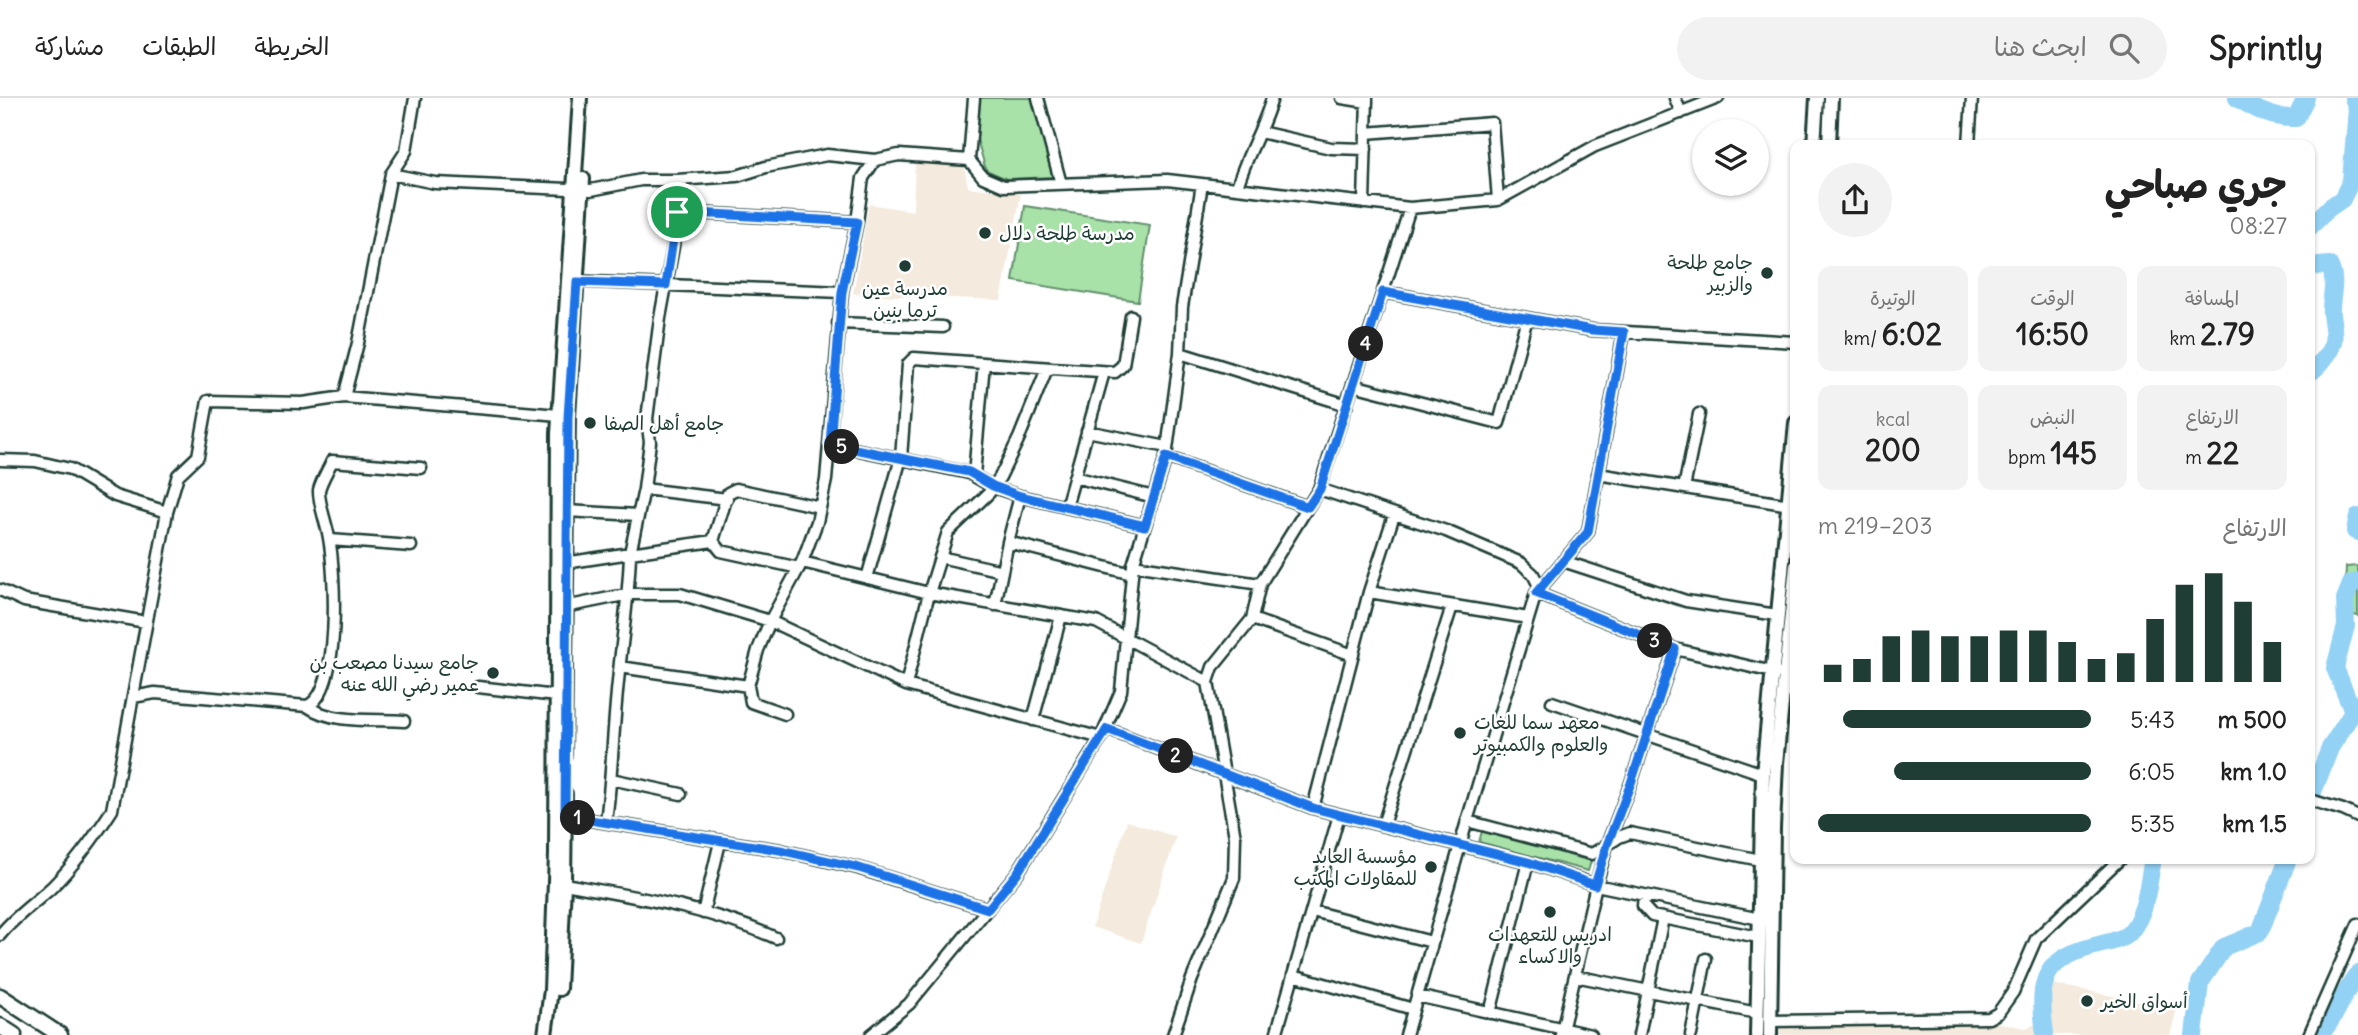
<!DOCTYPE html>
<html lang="ar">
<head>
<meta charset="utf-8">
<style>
  :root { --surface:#fff; --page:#f2f2f2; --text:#222; --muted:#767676; --line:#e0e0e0; --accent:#1f3d34 }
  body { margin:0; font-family:Delius,"Playpen Sans Arabic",sans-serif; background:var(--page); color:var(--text); direction:rtl; height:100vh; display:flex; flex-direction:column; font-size:26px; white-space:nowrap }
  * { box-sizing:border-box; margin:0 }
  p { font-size:23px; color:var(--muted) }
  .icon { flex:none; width:38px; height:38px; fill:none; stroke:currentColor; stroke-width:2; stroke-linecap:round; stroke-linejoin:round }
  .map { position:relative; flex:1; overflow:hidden; direction:ltr }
  .sheet { position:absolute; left:1790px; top:42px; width:525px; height:724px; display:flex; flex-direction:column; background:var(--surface); border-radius:14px; box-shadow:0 2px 5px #0004; direction:rtl }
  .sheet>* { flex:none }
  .fabs { position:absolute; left:1692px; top:21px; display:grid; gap:14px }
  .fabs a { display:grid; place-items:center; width:77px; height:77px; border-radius:50%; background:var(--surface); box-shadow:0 2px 5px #0004; font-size:35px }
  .pin { position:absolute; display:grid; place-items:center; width:60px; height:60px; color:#fff; margin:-30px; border:4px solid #fff; border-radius:50%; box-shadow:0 2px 7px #0007 }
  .km { position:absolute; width:35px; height:35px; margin:-18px; border-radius:50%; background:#222; color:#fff; font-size:19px; line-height:35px; text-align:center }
  .round { display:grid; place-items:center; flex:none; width:74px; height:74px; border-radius:37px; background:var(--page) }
  .headline { display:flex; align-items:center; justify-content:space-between; height:119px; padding:0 28px }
  h1 { font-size:38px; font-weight:700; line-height:52px }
  .stats { display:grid; grid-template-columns:repeat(3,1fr); gap:10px; height:119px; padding:7px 28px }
  .stats div { display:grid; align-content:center; border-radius:14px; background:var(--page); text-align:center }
  .stats b { font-size:30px; font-weight:700 }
  .stats small { font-size:19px; font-weight:400 }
  .stats p { font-size:19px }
  .chart { height:196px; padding:14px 28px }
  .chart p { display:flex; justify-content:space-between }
  .chart svg { width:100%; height:126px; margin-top:7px; stroke:var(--accent); stroke-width:6 }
  ul { padding:0 28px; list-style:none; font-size:23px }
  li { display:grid; grid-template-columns:112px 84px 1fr; align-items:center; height:52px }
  li i { height:18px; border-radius:9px; background:var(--accent) }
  header { display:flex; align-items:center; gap:42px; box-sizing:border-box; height:98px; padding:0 35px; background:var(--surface); border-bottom:2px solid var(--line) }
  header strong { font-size:33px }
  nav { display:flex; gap:38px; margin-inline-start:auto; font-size:24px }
  .search { width:490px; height:63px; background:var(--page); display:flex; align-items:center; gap:18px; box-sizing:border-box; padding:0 24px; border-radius:38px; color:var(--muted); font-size:26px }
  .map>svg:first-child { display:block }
</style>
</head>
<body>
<header>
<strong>Sprintly</strong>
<div class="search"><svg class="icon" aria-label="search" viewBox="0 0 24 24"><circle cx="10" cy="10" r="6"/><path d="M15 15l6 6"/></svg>ابحث هنا</div>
<nav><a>الخريطة</a><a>الطبقات</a><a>مشاركة</a></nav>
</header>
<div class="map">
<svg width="2358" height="937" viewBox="0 0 2358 937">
  <rect width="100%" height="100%" fill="#fff"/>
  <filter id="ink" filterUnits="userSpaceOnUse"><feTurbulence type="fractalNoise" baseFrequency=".0143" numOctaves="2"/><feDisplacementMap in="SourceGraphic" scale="14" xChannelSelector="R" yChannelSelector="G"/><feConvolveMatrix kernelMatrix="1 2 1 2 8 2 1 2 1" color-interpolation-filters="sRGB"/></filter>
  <g filter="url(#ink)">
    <!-- built -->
    <path fill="#f4eadd" d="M 915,64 L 964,68 L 968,89 L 1021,96 L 1001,202 L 853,196 L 869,106 L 913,113 Z
      M 1127,723 L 1176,739 L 1141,845 L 1092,829 Z
      M 2038,883 L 2177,911 L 2170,937 L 1779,937 L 1780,924 L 1990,923 L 2026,930 L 2045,922 L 2038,913 Z"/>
    <!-- green -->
    <path fill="#a8e2a8" stroke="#64906e" stroke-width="2" d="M 980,0 L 1033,0 L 1053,79 L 1007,81 L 986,72 L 977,41 Z
      M 1025,108 L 1150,127 L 1138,203 L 1013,183 Z
      M 2358,468 L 2358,518 L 2344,515 L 2346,469 Z
      M 1482,733 L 1591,763 L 1588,773 L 1479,744 Z"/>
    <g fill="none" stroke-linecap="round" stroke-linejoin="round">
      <!-- river -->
      <path stroke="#93d2f4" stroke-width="18" d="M 2237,0 C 2256,12 2273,21 2296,20 L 2306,0
        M 2310,129 L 2329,110 L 2342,101 L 2351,83 L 2357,10 L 2353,0
        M 2310,169 L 2329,167 C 2338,183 2330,199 2331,216 C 2332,225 2335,235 2333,244 C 2330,256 2319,268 2310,275
        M 2358,419 L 2355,433 L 2358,434
        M 2313,694 L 2330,650 L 2353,614 L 2335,570 L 2346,528 L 2345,501 L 2351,486 L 2358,484
        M 2045,935 C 2037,879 2044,860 2102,846 C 2111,844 2126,840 2131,833 C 2147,813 2148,785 2153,761
        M 2194,937 L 2200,885 L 2224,849 L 2260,834 L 2288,761
        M 2319,937 C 2337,920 2342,895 2358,876"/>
      <!-- minor casing -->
      <g stroke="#1f3d34" stroke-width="15">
        <path id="minor" d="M 1038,0 L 1061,86
          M 1342,0 L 1367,4
          M 1675,0 L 1681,15
          M 1260,34 L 1331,50 L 1366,51
          M 1366,35 L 1492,25 L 1498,102
          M 1969,47 L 1972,0
          M 969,62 L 974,0
          M 391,76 L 435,85 L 591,92 L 641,82 L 677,82 L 737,78 L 766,69 L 827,57 L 875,62
          M 677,82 L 677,114 L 673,149 L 660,220 L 647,321 L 650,344 L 644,391 L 630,455 L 713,443
          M 1237,90 C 1245,59 1263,32 1272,0
          M 1364,105 L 1367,0
          M 677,114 L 857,124
          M 569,183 L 842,194
          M 1383,194 L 1592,232 L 1796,244
          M 838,225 L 943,229
          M 1180,255 L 1347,307
          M 1353,287 L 1499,325 L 1527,220
          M 344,299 L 559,317
          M 1087,333 L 1167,349
          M 830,346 L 969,375 L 993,389 L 1020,398 L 1145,428
          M 1166,359 L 1308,409
          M 0,362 L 35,363 L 70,371 L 115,398 L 167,414
          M 1598,376 L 1796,408
          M 974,377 L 984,265
          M 1074,379 L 1154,399
          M 1684,390 L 1699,316
          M 644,391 L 727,401
          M 1319,391 L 1446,433 L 1521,465 L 1533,476 L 1540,490
          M 1066,409 L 1104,274
          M 566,413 L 638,417
          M 330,442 L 411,448
          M 1008,444 L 1132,476
          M 940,459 L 1002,473
          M 1563,463 L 1686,503 L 1777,517
          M 802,464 L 929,495 L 948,434 L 989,395 L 1000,379 L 1019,340 L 1046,273 L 1052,270 L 1115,274 L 1123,267 L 1131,218
          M 565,465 L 630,455 C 629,498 622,540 618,584 C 613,630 612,677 606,724
          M 1133,467 L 1260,486 L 1319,391 L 1410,110
          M 799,470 L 721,453 L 713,443 L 728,395 L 736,391 L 820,409
          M 867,480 L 901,360 L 908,266 L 914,260 L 1052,270
          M 0,492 L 24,503 L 146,524
          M 1369,494 L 1528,520
          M 1536,495 L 1675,551 L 1777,575
          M 995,507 L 1008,444 L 1020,398
          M 565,509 L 629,496 L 680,496 L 770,523 L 906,587 L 1101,640
          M 1252,521 L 1353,557
          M 620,569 L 748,588
          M 1208,584 L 1213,569 L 1252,521 L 1260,486
          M 906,587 L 929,495 L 1096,524 L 1208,584 L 1224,676 L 1313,710 L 1528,764 L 1596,787 L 1765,822
          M 478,589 L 556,598
          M 133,599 L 155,595 L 307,608 C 333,626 373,621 404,623
          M 1552,604 L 1763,676
          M 307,608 C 342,594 335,472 329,440 C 327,427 318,404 319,392 C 321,383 328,372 332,363 L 421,370
          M 785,616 L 751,604 L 748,588 L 758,552 L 770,523 L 802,464 L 817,424 L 826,382 L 842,194 L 857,124 L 863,80 L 875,62 L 899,57 L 969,62 L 983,79 L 1004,88 L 1167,82 L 1410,110 L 1498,102 L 1595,48 L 1718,0
          M 1033,622 L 1061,518
          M 1107,631 L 1224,676 L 1235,739 L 1234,780 L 1192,881 L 1173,937
          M 611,681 L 681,696
          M 2310,702 L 2343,712 L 2358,719
          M 1313,710 L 1369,494 L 1394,417
          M 565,718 L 780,752 L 858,770 L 988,811
          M 1467,723 L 1592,756 L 1607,747 L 1631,685 L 1675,551
          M 1383,727 L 1452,508
          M 564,786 C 636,799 709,810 776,840
          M 1644,797 L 1643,808 L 1652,818 L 1758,839
          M 1312,813 L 1432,844
          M 703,815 L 720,744
          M 0,837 C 15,818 35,805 52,789 C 76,765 94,740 112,712 L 167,414 L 178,377 L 198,358 L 208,303 L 303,305 L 344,299 L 358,245 L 391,76 L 406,53 L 415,0
          M 1293,877 L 1413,911
          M 1575,878 L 1757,915
          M 1417,898 L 1591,937
          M 1490,915 L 1528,764
          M 1771,923 L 1989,920 L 1998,915 L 2013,894 L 2036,841 L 2120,761
          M 871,937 L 909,906 L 1018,774 L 1101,640 L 1121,593 L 1133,467 L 1166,359 L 1180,255 L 1182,209 L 1202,86
          M 1276,937 L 1339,717
          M 1406,937 L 1467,723 L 1536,495 L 1588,434 L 1624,234
          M 1561,937 L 1596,787 L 1607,747 L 1619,739 L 1630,735 L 1765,763
          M 1639,937 L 1663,820
          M 1691,937 L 1706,861
          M 2309,937 L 2358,826"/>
      </g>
      <!-- major casing -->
      <g stroke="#1f3d34" stroke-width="18">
        <path id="major" d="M 1814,47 L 1817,0
          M 1829,47 L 1831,0
          M 564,657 L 568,319 L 583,81
          M 559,891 L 564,786 L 565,696
          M 545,937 L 551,892 L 556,756 L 558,336 L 580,0
          M 1757,937 L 1763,676 L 1796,325
          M 1770,937 L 1773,730 L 1776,665 L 1796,468"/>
      </g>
      <!-- highway casing -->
      <g stroke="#1f3d34" stroke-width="19">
        <path id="highway" d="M 0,898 L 60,937
          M 0,928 L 14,937"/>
      </g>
      <!-- minor -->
      <use href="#minor" stroke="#fff" stroke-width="10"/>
      <!-- major -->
      <use href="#major" stroke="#fff" stroke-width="12"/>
      <!-- highway -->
      <use href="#highway" stroke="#fff" stroke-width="14"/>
    </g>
  </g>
  <g fill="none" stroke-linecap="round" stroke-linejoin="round" filter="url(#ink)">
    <!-- route casing -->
    <g stroke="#fff" stroke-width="14">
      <path id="route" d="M 677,114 L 857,124 L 842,194 L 830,346 L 969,374 L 993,388 L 1020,398 L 1145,428 L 1166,359 L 1308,409 L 1320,391 L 1383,194 L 1592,232 L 1624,234 L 1588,434 L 1536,495 L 1675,551 L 1631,685 L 1607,747 L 1595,787 L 1528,764 L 1313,710 L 1107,631 L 1018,774 L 988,811 L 859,770 L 780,752 L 565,718 L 568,319 L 577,184 L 666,187 Z"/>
    </g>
    <!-- route -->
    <use href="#route" stroke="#1a73e8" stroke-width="9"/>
  </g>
  <!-- markers -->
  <g fill="#1f3d34" stroke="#fff" stroke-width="2.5">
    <circle cx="985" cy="135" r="7"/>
    <circle cx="905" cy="168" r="7"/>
    <circle cx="1767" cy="175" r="7"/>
    <circle cx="590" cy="325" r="7"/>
    <circle cx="493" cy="575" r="7"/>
    <circle cx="1460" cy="635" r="7"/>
    <circle cx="1431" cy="769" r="7"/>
    <circle cx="1550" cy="814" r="7"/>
    <circle cx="2087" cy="903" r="7"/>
  </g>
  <g text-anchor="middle" stroke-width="5" stroke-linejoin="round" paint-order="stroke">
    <!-- poi labels -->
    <g font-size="19" fill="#1f3d34" stroke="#fff" text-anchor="start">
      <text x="999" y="142">مدرسة طلحة دلال</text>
      <text x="1753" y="171" text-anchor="end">جامع طلحة<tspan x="1753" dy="22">والزبير</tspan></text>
      <text x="905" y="197" text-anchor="middle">مدرسة عين<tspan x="905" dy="22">ترما بنين</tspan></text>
      <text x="604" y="332">جامع أهل الصفا</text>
      <text x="479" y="571" text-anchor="end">جامع سيدنا مصعب بن<tspan x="479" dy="22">عمير رضي الله عنه</tspan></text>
      <text x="1474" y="631">معهد سما للغات<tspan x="1474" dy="22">والعلوم والكمبيوتر</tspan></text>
      <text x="1417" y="765" text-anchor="end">مؤسسة العابد<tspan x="1417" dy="22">للمقاولات المكتب</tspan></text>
      <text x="1550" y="843" text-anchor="middle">ادريس للتعهدات<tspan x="1550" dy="22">والاكساء</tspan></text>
      <text x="2101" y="910">أسواق الخير</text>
    </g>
  </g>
</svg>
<div class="fabs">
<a><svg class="icon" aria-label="layers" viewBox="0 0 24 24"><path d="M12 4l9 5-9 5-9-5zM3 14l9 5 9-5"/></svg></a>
</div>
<div class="pin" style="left:677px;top:114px;background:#1e9e55"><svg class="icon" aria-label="arrive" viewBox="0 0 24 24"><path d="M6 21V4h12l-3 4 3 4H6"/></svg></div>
<b class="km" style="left:578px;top:720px">1</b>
<b class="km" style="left:1176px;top:658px">2</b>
<b class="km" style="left:1655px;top:543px">3</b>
<b class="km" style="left:1366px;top:246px">4</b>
<b class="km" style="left:842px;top:349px">5</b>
<section class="sheet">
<div class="headline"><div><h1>جري صباحي</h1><p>08:27</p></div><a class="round"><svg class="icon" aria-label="share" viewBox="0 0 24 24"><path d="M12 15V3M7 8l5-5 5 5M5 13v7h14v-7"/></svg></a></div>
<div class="stats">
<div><p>المسافة</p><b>2.79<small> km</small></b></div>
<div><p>الوقت</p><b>16:50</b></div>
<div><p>الوتيرة</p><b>6:02<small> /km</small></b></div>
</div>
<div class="stats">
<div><p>الارتفاع</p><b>22<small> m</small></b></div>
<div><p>النبض</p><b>145<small> bpm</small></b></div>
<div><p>kcal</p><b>200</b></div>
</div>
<div class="chart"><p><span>الارتفاع</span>203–219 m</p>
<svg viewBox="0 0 160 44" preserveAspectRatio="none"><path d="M5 44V38M15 44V36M25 44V28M35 44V26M45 44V28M55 44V28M65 44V26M75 44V26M85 44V30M95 44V36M105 44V34M115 44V22M125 44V10M135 44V6M145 44V16M155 44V30"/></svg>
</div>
<ul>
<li><b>500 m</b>5:43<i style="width:91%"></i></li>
<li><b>1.0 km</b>6:05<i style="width:72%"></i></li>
<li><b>1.5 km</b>5:35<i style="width:100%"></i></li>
</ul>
</section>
</div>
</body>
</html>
